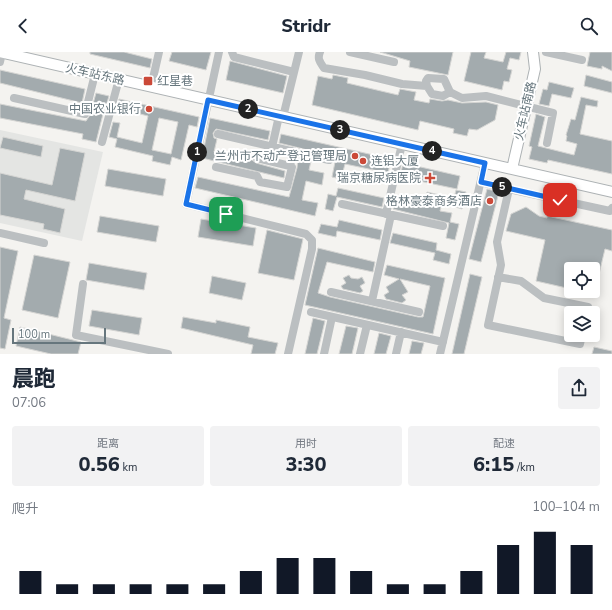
<!DOCTYPE html>
<html lang="zh">
<head>
<meta charset="utf-8">
<style>
  :root { --surface:#fff; --page:#f2f2f3; --text:#1f2937; --muted:#747a83; --accent:#111827 }
  body { margin:0; font-family:"Nunito Sans","Noto Sans SC",sans-serif; background:var(--page); color:var(--text); height:100vh; display:flex; flex-direction:column; font-size:15px; white-space:nowrap }
  * { box-sizing:border-box; margin:0 }
  p { font-size:13px; color:var(--muted) }
  .icon { flex:none; width:22px; height:22px; fill:none; stroke:currentColor; stroke-width:2; stroke-linecap:round; stroke-linejoin:round }
  .map { position:relative; height:302px; overflow:hidden }
  .details { display:flex; flex-direction:column; background:var(--surface); flex:1 }
  .details>* { flex:none }
  .tools { position:absolute; left:564px; top:210px; display:grid; gap:8px }
  .tools a { display:grid; place-items:center; width:36px; height:36px; border-radius:4px; background:var(--surface); box-shadow:0 2px 10px #0003; font-size:20px }
  .scale { position:absolute; left:12px; bottom:10px; width:94px; box-sizing:border-box; padding-left:4px; border:2px solid #66767d; border-top:0; font-size:11px; line-height:14px; white-space:nowrap; color:#66767d; -webkit-text-stroke:3px #fff; paint-order:stroke }
  .pin { position:absolute; display:grid; place-items:center; width:34px; height:34px; color:#fff; margin:-17px; border-radius:8px; box-shadow:0 2px 6px #0006 }
  .km { position:absolute; width:20px; height:20px; margin:-10px; border-radius:50%; background:#222; color:#fff; font-size:11px; line-height:20px; text-align:center }
  .round { display:grid; place-items:center; flex:none; width:42px; height:42px; border-radius:4px; background:var(--page) }
  .head { display:flex; align-items:center; justify-content:space-between; height:68px; padding:0 12px }
  h1 { font-size:22px; font-weight:800; line-height:30px }
  .figures { display:grid; grid-template-columns:repeat(3,1fr); gap:6px; height:68px; padding:4px 12px }
  .figures div { display:grid; align-content:center; border-radius:4px; background:var(--page); text-align:center }
  .figures b { font-size:20px; font-weight:800 }
  .figures small { font-size:11px; font-weight:400 }
  .figures p { font-size:11px }
  .chart { height:112px; padding:8px 12px }
  .chart p { display:flex; justify-content:space-between }
  .chart svg { width:100%; height:72px; margin-top:4px; stroke:var(--accent); stroke-width:6 }
  header { display:flex; justify-content:space-between; align-items:center; height:52px; padding:0 12px; background:var(--surface); font-size:18px; font-weight:800 }
  .map>svg:first-child { display:block }
</style>
</head>
<body>
<header><svg class="icon" aria-label="back" viewBox="0 0 24 24"><path d="M15 5l-7 7 7 7"/></svg>Stridr<svg class="icon" aria-label="search" viewBox="0 0 24 24"><circle cx="10" cy="10" r="6"/><path d="M15 15l6 6"/></svg></header>
<div class="map">
<svg width="612" height="302" viewBox="0 0 612 302">
  <rect width="100%" height="100%" fill="#f4f3f0"/>
  <!-- built -->
  <path fill="#e4e5e3" d="M 0,78 L 103,100 L 82,189 L 0,171 Z"/>
  <!-- building -->
  <path fill="#a3abae" stroke="#d5d5d3" fill-rule="evenodd" d="M 90,0 L 124,0 L 152,7 L 150,16 L 90,2 Z
    M 172,0 L 211,0 L 206,18 L 169,9 Z
    M 380,0 L 453,0 L 448,23 L 409,15 L 410,9 Z
    M 471,0 L 486,0 L 484,6 L 503,10 L 506,0 L 521,0 L 519,8 L 510,6 L 507,17 L 512,18 L 509,30 L 504,29 L 502,38 L 464,29 Z
    M 590,0 L 612,0 L 612,19 L 602,14 L 602,17 L 587,14 Z
    M 230,9 L 287,24 L 283,41 L 226,28 Z
    M 0,18 L 85,37 L 82,51 L 0,31 Z
    M 333,23 L 348,26 L 347,31 L 398,43 L 400,37 L 416,40 L 414,48 L 429,51 L 430,47 L 442,49 L 448,48 L 462,51 L 486,50 L 498,53 L 495,68 L 477,78 L 469,77 L 467,84 L 453,81 L 454,77 L 420,69 L 418,78 L 312,53 L 318,24 L 332,27 Z
    M 586,23 L 612,30 L 612,41 L 584,34 Z
    M 549,30 L 574,36 L 571,46 L 552,42 L 549,54 L 539,52 L 543,37 L 547,38 Z
    M 96,41 L 109,44 L 106,54 L 105,54 L 96,90 L 82,87 L 83,82 L 0,66 L 0,52 L 86,69 L 90,63 Z
    M 581,45 L 598,49 L 597,55 L 586,53 L 580,82 L 612,89 L 612,122 L 548,108 L 547,111 L 529,107 L 532,95 L 529,94 L 536,62 L 545,65 L 538,94 L 574,103 L 577,92 L 566,89 L 567,84 L 566,83 L 571,67 L 575,68 Z
    M 119,47 L 199,65 L 197,75 L 189,73 L 181,108 L 172,105 L 170,113 L 152,109 L 153,104 L 115,95 L 117,87 L 109,85 L 113,70 L 120,71 L 117,85 L 142,91 L 148,64 L 117,56 ZM 159,66 L 178,70 L 171,102 L 152,98 Z
    M 210,66 L 270,79 L 268,88 L 216,77 L 213,81 L 214,86 L 217,87 L 214,100 L 252,108 L 256,111 L 285,119 L 284,126 L 202,106 Z
    M 281,82 L 391,107 L 388,121 L 345,112 L 341,127 L 332,125 L 336,105 L 279,91 Z
    M 3,85 L 43,94 L 41,105 L 0,96 Z
    M 60,96 L 85,101 L 75,149 L 26,138 L 24,147 L 65,157 L 60,181 L 43,177 L 44,172 L 0,163 L 0,121 L 52,133 Z
    M 298,106 L 311,109 L 309,118 L 324,121 L 322,133 L 306,129 L 302,148 L 318,151 L 315,164 L 195,136 L 198,125 L 289,145 L 297,116 Z
    M 403,111 L 460,124 L 457,137 L 400,125 Z
    M 108,117 L 166,127 L 163,144 L 105,134 Z
    M 338,136 L 384,146 L 382,155 L 337,145 L 333,159 L 325,157 L 328,142 L 336,144 Z
    M 487,137 L 499,140 L 481,210 L 469,207 Z
    M 456,138 L 466,140 L 462,157 L 452,154 Z
    M 427,140 L 444,144 L 440,159 L 452,161 L 450,170 L 459,172 L 455,188 L 446,186 L 449,171 L 393,157 L 395,148 L 423,155 Z
    M 526,155 L 539,164 L 547,166 L 547,164 L 612,178 L 612,199 L 605,197 L 595,239 L 593,239 L 593,217 L 571,217 L 571,237 L 536,229 L 545,188 L 506,179 L 511,162 Z
    M 100,164 L 159,174 L 156,190 L 97,180 Z
    M 201,167 L 256,176 L 253,194 L 198,185 Z
    M 339,168 L 382,178 L 380,188 L 337,179 L 336,185 L 318,181 L 321,172 L 337,175 Z
    M 267,178 L 303,187 L 294,228 L 258,221 Z
    M 393,181 L 437,191 L 436,198 L 451,202 L 449,212 L 433,208 L 435,201 L 390,191 Z
    M 0,195 L 18,199 L 4,266 L 11,268 L 5,297 L 0,296 Z
    M 318,196 L 375,210 L 373,220 L 327,210 L 318,241 L 330,245 L 418,265 L 423,265 L 430,234 L 400,227 L 408,240 L 402,243 L 406,248 L 402,251 L 386,247 L 384,243 L 389,240 L 386,235 L 399,227 L 384,223 L 387,213 L 445,226 L 433,282 L 305,253 Z
    M 34,203 L 70,210 L 58,266 L 22,258 Z
    M 89,211 L 147,221 L 144,238 L 86,228 Z
    M 470,222 L 482,225 L 464,302 L 452,302 Z
    M 349,223 L 351,226 L 358,227 L 362,225 L 365,231 L 360,234 L 363,239 L 360,241 L 343,237 L 341,234 L 346,231 L 343,226 Z
    M 212,224 L 246,231 L 242,248 L 209,241 Z
    M 92,258 L 142,266 L 139,283 L 89,274 Z
    M 183,265 L 216,271 L 216,268 L 250,275 L 248,285 L 278,291 L 275,302 L 251,302 L 253,293 L 181,276 Z
    M 313,266 L 325,269 L 317,302 L 305,302 Z
    M 346,274 L 358,276 L 352,302 L 339,302 Z
    M 20,275 L 81,290 L 78,302 L 51,302 L 16,294 Z
    M 379,281 L 391,284 L 386,302 L 374,302 Z
    M 412,289 L 424,291 L 421,302 L 409,302 Z
    M 594,295 L 612,299 L 612,302 L 592,302 Z"/>
  <g fill="none" stroke-linecap="round" stroke-linejoin="round">
    <!-- major casing -->
    <g stroke="#adb2b4" stroke-width="12">
      <path id="major" d="M 0,0 L 612,140
        M 512,117 L 535,17 L 533,0"/>
    </g>
    <!-- minor -->
    <path stroke="#bbbfc1" stroke-width="8" d="M 219,0 L 186,152 L 306,182 L 312,188 L 312,197 L 288,302
      M 232,0 L 234,5 L 294,20
      M 320,0 C 317,7 320,10 324,16 L 365,23 L 402,32 L 427,34
      M 350,0 L 394,10
      M 546,0 L 582,8
      M 0,10 L 2,1
      M 151,35 L 159,0
      M 450,40 L 443,44 L 432,42 L 427,34 L 426,29 L 428,26 L 444,27 L 450,40 L 462,46 L 486,44 L 553,61 L 547,91
      M 14,46 L 85,62 L 95,22
      M 283,65 L 299,0
      M 218,82 L 329,108
      M 102,90 L 119,27
      M 272,95 L 279,64
      M 257,106 L 290,114
      M 216,115 L 257,124 L 260,130 L 287,135 L 292,115 L 290,114 L 293,99
      M 481,130 L 509,137 L 497,190 L 501,213 L 488,273 L 580,292 L 582,283
      M 509,137 L 610,159 L 612,156
      M 342,152 L 443,174
      M 386,162 L 402,92
      M 0,181 L 44,191
      M 498,225 L 521,229 L 544,246 L 588,255 L 587,261
      M 83,232 L 76,283 L 168,302
      M 331,240 L 419,260
      M 372,249 L 391,163
      M 311,260 L 443,290
      M 324,302 L 332,265
      M 360,302 L 367,273
      M 396,302 L 401,280
      M 440,302 L 485,111"/>
    <!-- major -->
    <use href="#major" stroke="#fff" stroke-width="10"/>
  </g>
  <g fill="none" stroke-linecap="round" stroke-linejoin="round">
    <!-- route casing -->
    <g stroke="#fff" stroke-width="8">
      <path id="route" d="M 226,162 L 186,152 L 208,48 L 485,111 L 481,130 L 560,148"/>
    </g>
    <!-- route -->
    <use href="#route" stroke="#1a73e8" stroke-width="5"/>
  </g>
  <!-- markers -->
  <g fill="#cb4938" stroke="#fff" stroke-width="1.5">
    <rect x="143" y="24" width="10" height="10" rx="2"/>
    <circle cx="149" cy="57" r="4"/>
    <circle cx="355" cy="104" r="4"/>
    <circle cx="363" cy="109" r="4"/>
    <path d="M428 120h4v4h4v4h-4v4h-4v-4h-4v-4h4z"/>
    <circle cx="490" cy="149" r="4"/>
  </g>
  <g text-anchor="middle" stroke-width="4" stroke-linejoin="round" paint-order="stroke">
    <!-- street labels -->
    <g font-size="12" fill="#66767d" stroke="#fff">
      <text transform="translate(95 22) rotate(13)" y="4">火车站东路</text>
      <text transform="translate(525 59) rotate(-77)" y="4">火车站南路</text>
    </g>
    <!-- poi labels -->
    <g font-size="12" fill="#66767d" stroke="#fff" text-anchor="end">
      <text x="157" y="33" text-anchor="start">红星巷</text>
      <text x="141" y="61">中国农业银行</text>
      <text x="347" y="108">兰州市不动产登记管理局</text>
      <text x="371" y="113" text-anchor="start">连铝大厦</text>
      <text x="421" y="130">瑞京糖尿病医院</text>
      <text x="482" y="153">格林豪泰商务酒店</text>
    </g>
  </g>
</svg>
<div class="tools">
<a><svg class="icon" aria-label="locate" viewBox="0 0 24 24"><circle cx="12" cy="12" r="6"/><path d="M12 2v4M12 18v4M2 12h4M18 12h4"/></svg></a>
<a><svg class="icon" aria-label="layers" viewBox="0 0 24 24"><path d="M12 4l9 5-9 5-9-5zM3 14l9 5 9-5"/></svg></a>
</div>
<div class="scale">100 m</div>
<div class="pin" style="left:226px;top:162px;background:#1e9e55"><svg class="icon" aria-label="arrive" viewBox="0 0 24 24"><path d="M6 21V4h12l-3 4 3 4H6"/></svg></div>
<div class="pin" style="left:560px;top:148px;background:#d93025"><svg class="icon" aria-label="check" viewBox="0 0 24 24"><path d="M5 12l5 5 9-10"/></svg></div>
<b class="km" style="left:197px;top:100px">1</b>
<b class="km" style="left:248px;top:57px">2</b>
<b class="km" style="left:340px;top:78px">3</b>
<b class="km" style="left:432px;top:99px">4</b>
<b class="km" style="left:502px;top:135px">5</b>
</div>
<section class="details">
<div class="head"><div><h1>晨跑</h1><p>07:06</p></div><a class="round"><svg class="icon" aria-label="share" viewBox="0 0 24 24"><path d="M12 15V3M7 8l5-5 5 5M5 13v7h14v-7"/></svg></a></div>
<div class="figures">
<div><p>距离</p><b>0.56<small> km</small></b></div>
<div><p>用时</p><b>3:30</b></div>
<div><p>配速</p><b>6:15<small> /km</small></b></div>
</div>
<div class="chart"><p><span>爬升</span>100–104 m</p>
<svg viewBox="0 0 160 44" preserveAspectRatio="none"><path d="M5 44V30M15 44V38M25 44V38M35 44V38M45 44V38M55 44V38M65 44V30M75 44V22M85 44V22M95 44V30M105 44V38M115 44V38M125 44V30M135 44V14M145 44V6M155 44V14"/></svg>
</div>
</section>
</body>
</html>
